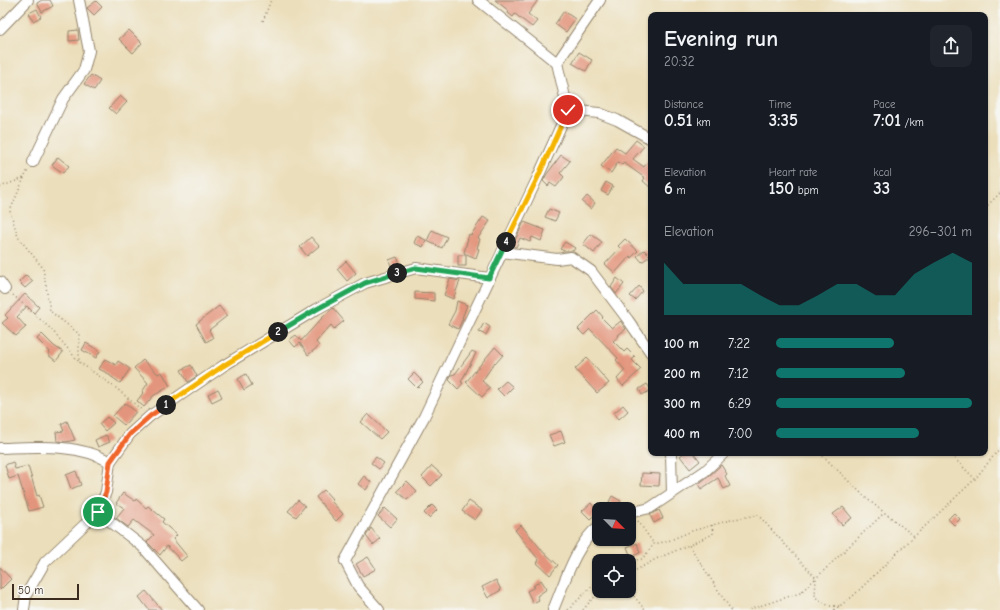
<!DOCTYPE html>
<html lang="en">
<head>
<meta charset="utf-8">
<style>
  :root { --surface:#171b24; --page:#20242c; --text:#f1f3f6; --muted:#9ea1a6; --accent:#0f766e }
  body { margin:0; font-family:"Comic Neue",sans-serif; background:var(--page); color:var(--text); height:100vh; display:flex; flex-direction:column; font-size:15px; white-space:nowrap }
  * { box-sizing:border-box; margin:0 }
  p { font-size:13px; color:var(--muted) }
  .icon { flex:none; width:22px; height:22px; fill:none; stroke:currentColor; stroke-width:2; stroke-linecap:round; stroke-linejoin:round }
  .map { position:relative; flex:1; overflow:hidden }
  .panel { position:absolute; left:648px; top:12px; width:340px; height:444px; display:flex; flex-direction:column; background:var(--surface); border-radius:8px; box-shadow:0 1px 3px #0004 }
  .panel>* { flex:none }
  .needle { width:26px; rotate:114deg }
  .controls { position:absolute; left:592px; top:502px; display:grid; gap:8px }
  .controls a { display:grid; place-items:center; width:44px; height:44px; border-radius:8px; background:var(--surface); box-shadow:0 1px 3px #0004; font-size:20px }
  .scale { position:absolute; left:12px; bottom:10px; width:67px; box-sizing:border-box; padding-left:4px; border:2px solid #3b2a1e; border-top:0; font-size:11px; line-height:14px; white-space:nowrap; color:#3b2a1e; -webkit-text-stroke:3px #f6f6f2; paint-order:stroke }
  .pin { position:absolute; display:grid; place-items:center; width:34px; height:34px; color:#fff; margin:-17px; border:2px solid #fff; border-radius:50%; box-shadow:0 1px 4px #0007 }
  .km { position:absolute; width:20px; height:20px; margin:-10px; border-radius:50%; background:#222; color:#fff; font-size:11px; line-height:20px; text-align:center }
  .round { display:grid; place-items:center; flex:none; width:42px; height:42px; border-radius:8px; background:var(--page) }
  .overview { display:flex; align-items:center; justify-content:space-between; height:68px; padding:0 16px }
  h1 { font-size:22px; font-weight:800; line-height:30px }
  .metrics { display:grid; grid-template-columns:repeat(3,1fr); gap:6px; height:68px; padding:4px 16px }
  .metrics div { display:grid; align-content:center }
  .metrics b { font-size:17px; font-weight:800 }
  .metrics small { font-size:11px; font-weight:400 }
  .metrics p { font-size:11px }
  .chart { height:112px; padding:8px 16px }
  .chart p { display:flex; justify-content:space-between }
  .chart svg { width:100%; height:72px; margin-top:4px; fill:var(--accent); opacity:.7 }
  ul { padding:0 16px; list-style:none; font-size:13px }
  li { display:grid; grid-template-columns:64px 48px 1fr; align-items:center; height:30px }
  li i { height:10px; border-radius:5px; background:var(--accent) }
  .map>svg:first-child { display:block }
</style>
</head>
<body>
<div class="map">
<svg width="1000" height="610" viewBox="0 0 1000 610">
  <rect width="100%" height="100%" fill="#f6f6f2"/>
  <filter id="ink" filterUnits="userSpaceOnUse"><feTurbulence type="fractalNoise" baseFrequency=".025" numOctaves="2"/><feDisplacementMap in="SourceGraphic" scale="8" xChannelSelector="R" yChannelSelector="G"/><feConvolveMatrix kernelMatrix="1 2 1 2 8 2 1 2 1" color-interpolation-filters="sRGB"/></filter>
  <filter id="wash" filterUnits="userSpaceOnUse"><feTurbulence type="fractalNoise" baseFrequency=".012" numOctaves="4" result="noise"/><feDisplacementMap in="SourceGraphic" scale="16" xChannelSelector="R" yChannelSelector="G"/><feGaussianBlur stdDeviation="0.9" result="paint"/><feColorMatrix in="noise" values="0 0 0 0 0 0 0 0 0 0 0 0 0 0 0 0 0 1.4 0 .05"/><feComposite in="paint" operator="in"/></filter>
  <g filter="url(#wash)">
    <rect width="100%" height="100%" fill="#ebdeba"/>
    <g id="blocks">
      <!-- building -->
      <path fill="#e3947b" d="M 42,0 L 50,0 L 53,6 L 42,12 L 37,3 Z
        M 495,0 L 538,0 L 528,14 L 537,21 L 532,27 L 515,14 L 513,17 L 508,13 L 509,11 Z
        M 96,1 L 102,7 L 94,15 L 87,8 Z
        M 37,9 L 41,17 L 33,21 L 29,13 Z
        M 564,11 L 575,19 L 566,32 L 555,24 Z
        M 78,30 L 79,40 L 69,41 L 69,31 Z
        M 129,30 L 142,43 L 133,53 L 119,39 Z
        M 579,52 L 592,60 L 586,71 L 572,63 Z
        M 91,75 L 100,81 L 94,90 L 84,84 Z
        M 120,96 L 127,102 L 116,114 L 109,108 Z
        M 636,140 L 644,146 L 633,159 L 644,167 L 651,158 L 651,188 L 643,181 L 645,178 L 624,163 L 622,165 L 618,162 L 611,173 L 601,166 L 616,147 L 625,153 Z
        M 561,155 L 570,161 L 560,173 L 564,177 L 556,187 L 550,183 L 548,186 L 543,181 L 547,174 Z
        M 58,157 L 69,166 L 63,173 L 52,165 Z
        M 606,182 L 613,186 L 608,195 L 601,191 Z
        M 587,196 L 595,203 L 591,209 L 582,202 Z
        M 549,209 L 559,213 L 555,221 L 545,217 Z
        M 483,217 L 490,221 L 478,238 L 480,239 L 477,248 L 479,249 L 476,258 L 464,253 L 469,234 L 471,235 Z
        M 524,222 L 545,230 L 541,241 L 532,237 L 530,242 L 520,238 L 516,247 L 512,246 Z
        M 432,230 L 447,237 L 442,248 L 427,241 Z
        M 591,234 L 602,242 L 594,253 L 583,244 Z
        M 417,236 L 426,240 L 423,247 L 414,243 Z
        M 311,237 L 319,246 L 307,256 L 300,247 Z
        M 625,239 L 638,251 L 631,258 L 630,256 L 615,273 L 605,264 L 620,248 L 618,246 Z
        M 565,242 L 575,248 L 573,251 L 564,251 L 560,249 Z
        M 644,250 L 650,256 L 642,262 L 637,256 Z
        M 458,255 L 466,255 L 466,266 L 458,266 Z
        M 397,257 L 400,263 L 391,266 L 389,260 Z
        M 346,261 L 356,273 L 347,281 L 337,269 Z
        M 26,275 L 33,281 L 25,288 L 19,282 Z
        M 617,278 L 624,284 L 616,294 L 611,287 Z
        M 450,279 L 460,281 L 453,299 L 444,295 Z
        M 639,286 L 643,291 L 635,300 L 630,296 Z
        M 415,292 L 434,293 L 434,301 L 415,299 Z
        M 25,294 L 39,307 L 34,313 L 27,306 L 17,317 L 26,327 L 16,336 L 2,323 L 8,318 L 5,315 Z
        M 457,301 L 467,305 L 462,318 L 463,318 L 458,329 L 448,324 L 455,311 Z
        M 219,306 L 227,316 L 209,330 L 213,338 L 206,342 L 196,324 Z
        M 333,308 L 344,321 L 334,329 L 331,325 L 316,342 L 319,346 L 308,355 L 300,343 L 295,347 L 289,340 L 296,335 L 301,341 L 322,318 Z
        M 597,310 L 603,317 L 602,318 L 612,328 L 621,321 L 623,325 L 626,329 L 618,335 L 619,336 L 613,341 L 624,352 L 627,349 L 635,357 L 632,360 L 641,369 L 623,386 L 617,379 L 625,370 L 616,360 L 618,358 L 590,329 L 584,335 L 578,329 Z
        M 484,323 L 490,327 L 486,335 L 479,332 Z
        M 42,334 L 54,346 L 63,352 L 56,361 L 48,355 L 50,352 L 37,339 Z
        M 86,343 L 100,351 L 96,358 L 82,350 Z
        M 495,347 L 503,355 L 496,363 L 495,362 L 482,381 L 490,388 L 482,397 L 466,382 Z
        M 472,351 L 476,353 L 461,382 L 463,383 L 458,389 L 449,380 L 451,375 L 455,374 Z
        M 587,358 L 609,383 L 597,393 L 575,369 Z
        M 105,359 L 116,365 L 118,361 L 130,369 L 120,383 L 109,375 L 109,374 L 99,369 Z
        M 143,360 L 158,374 L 162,372 L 170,386 L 153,396 L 144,407 L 137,401 L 143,393 L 142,392 L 148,383 L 134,368 Z
        M 191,365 L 197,376 L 188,382 L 181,370 Z
        M 414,373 L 423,382 L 417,388 L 408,379 Z
        M 246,374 L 252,385 L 244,390 L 238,379 Z
        M 506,381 L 513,387 L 504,396 L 497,389 Z
        M 647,384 L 651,390 L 642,395 L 639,389 Z
        M 218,389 L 222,397 L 212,402 L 208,394 Z
        M 125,403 L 136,412 L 124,425 L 113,416 Z
        M 623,405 L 628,411 L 619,419 L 614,413 Z
        M 368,414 L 387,432 L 380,439 L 361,422 Z
        M 107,417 L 114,423 L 105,431 L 99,424 Z
        M 67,421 L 75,440 L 66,442 L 57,441 L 56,432 L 64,431 L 61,424 Z
        M 561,431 L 565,442 L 554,446 L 549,435 Z
        M 106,435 L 110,442 L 98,447 L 95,440 Z
        M 684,453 L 694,453 L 700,461 L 690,469 L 680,456 Z
        M 376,457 L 384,463 L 379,469 L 371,463 Z
        M 13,462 L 15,469 L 28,466 L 37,496 L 39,495 L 43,507 L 29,511 L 18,476 L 9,479 L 5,465 Z
        M 721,465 L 727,474 L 725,476 L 730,486 L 724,489 L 718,478 L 701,489 L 698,484 L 709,476 Z
        M 432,466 L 442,475 L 431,486 L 422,477 Z
        M 76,471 L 81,485 L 71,489 L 66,475 Z
        M 642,473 L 660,474 L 659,486 L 641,485 Z
        M 364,476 L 371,482 L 366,490 L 358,484 Z
        M 407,481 L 417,491 L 407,500 L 397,491 Z
        M 324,490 L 333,500 L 331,501 L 343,514 L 336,521 L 316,497 Z
        M 123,493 L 135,501 L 136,499 L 146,508 L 148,506 L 164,519 L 162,522 L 177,535 L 173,539 L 187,556 L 181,561 L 167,546 L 160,555 L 147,542 L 154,535 L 134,520 L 128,527 L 116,518 L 124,508 L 116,503 Z
        M 612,496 L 621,501 L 617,507 L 609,502 Z
        M 298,500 L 305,506 L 296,517 L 288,511 Z
        M 469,501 L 482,510 L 475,520 L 462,511 Z
        M 591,503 L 598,512 L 590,519 L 582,511 Z
        M 432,505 L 437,510 L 429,518 L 424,513 Z
        M 843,507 L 852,518 L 842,525 L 833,514 Z
        M 385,508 L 397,519 L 390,527 L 378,516 Z
        M 659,510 L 663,518 L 654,523 L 650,515 Z
        M 954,513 L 960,519 L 954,525 L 948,519 Z
        M 521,525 L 545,554 L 546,554 L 558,565 L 550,575 L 537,563 L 539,560 L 515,530 Z
        M 371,528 L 380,539 L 373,545 L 366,536 Z
        M 637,543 L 640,553 L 631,557 L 627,547 Z
        M 368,557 L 376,569 L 363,576 L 356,564 Z
        M 0,567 L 11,579 L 0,590 Z
        M 496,580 L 501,590 L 488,598 L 482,587 Z
        M 541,580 L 547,589 L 537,596 L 539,600 L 533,603 L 527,591 L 535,587 L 533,586 Z
        M 146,591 L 162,610 L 149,610 L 139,597 Z"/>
    </g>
  </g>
  <g filter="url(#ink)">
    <use href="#blocks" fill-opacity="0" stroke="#93846c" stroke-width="1"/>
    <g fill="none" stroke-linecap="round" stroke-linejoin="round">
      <!-- minor casing -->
      <g stroke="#93846c" stroke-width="12">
        <path id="minor" d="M 478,0 L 557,63
          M 0,29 L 28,0
          M 568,110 L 599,113 L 617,120 L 651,139
          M 33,162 L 63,99 L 84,70 L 89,51 L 79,0
          M 502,252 L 557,259 L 571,257 L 591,271 L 628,320 L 651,353
          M 0,282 L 5,289
          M 0,448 C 34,447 79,443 110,462
          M 671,453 L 672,493
          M 98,512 L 142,546 L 198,610
          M 629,513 L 650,508 L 705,471 L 724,453
          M 24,610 L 26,595 L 45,562 L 98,512 L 106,492 L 110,462 L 130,434 L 150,416 L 223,366 L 317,309 L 365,283 L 416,268 L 489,278
          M 379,610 L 358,586 L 345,561 L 424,417 L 538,177 L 568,110 L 557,63 L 600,0
          M 553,610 C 564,584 576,543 599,526"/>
      </g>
      <!-- path -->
      <path stroke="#93846c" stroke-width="1.5" stroke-dasharray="1 3" stroke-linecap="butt" d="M 263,21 L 271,0
        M 24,178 L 10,211 L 18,237 L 43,268 L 50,311 L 79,334 L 79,362 L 116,388 L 143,411
        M 0,187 L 24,178 L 28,170
        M 985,208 L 1000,193
        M 13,295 L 52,330 L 79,362
        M 820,453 L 866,498 L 914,536
        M 949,453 L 975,479 L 1000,448
        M 638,521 L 654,544
        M 712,525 L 713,534 L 689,545 L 731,610
        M 629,561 L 642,559 L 654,544 L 668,541 L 692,531 L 734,519 L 758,515 L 816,578 L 800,593 L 747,610
        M 629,574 L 656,559 L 689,545
        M 629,590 L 645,610
        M 839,606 L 829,606 L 815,597 L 816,578 L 884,513
        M 568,610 L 599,579
        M 583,610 L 592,599 L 604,591
        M 834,610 L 852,597 L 902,548 L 975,479"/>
      <!-- minor -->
      <use href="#minor" stroke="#fff" stroke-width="10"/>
    </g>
  </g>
  <g fill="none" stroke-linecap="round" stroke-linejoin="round" filter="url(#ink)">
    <!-- split-1 casing -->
    <g stroke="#fff" stroke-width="8">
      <path id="split-1" d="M 98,512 L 106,492 L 110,462 L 130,434 L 150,416 L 166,405"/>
    </g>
    <!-- split-2 casing -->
    <g stroke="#fff" stroke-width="8">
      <path id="split-2" d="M 166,405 L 223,366 L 278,332"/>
    </g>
    <!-- split-3 casing -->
    <g stroke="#fff" stroke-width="8">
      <path id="split-3" d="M 278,332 L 317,309 L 365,283 L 397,273"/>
    </g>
    <!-- split-4 casing -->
    <g stroke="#fff" stroke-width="8">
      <path id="split-4" d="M 397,273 L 416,268 L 489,278 L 506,242"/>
    </g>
    <!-- split-5 casing -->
    <g stroke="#fff" stroke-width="8">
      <path id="split-5" d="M 506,242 L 538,177 L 568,110"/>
    </g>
    <!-- split-1 -->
    <use href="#split-1" stroke="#f0652b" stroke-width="5"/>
    <!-- split-2 -->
    <use href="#split-2" stroke="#f5b400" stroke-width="5"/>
    <!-- split-3 -->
    <use href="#split-3" stroke="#22a559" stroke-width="5"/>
    <!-- split-4 -->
    <use href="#split-4" stroke="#22a559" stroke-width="5"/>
    <!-- split-5 -->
    <use href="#split-5" stroke="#f5b400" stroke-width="5"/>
  </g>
</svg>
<div class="controls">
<a><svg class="needle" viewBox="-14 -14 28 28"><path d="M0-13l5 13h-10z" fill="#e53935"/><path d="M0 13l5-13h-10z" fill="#9ea1a6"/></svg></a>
<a><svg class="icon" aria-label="locate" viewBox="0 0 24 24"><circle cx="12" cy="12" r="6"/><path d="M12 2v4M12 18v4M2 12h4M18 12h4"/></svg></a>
</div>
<div class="scale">50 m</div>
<div class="pin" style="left:98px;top:512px;background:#1e9e55"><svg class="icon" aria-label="arrive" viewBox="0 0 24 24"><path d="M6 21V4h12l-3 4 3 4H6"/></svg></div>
<div class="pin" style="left:568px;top:110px;background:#d93025"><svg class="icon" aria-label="check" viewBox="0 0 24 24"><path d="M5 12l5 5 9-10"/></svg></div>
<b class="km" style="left:166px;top:405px">1</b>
<b class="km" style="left:278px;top:332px">2</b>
<b class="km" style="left:397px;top:273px">3</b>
<b class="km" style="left:506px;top:242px">4</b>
<section class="panel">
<div class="overview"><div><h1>Evening run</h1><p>20:32</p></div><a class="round"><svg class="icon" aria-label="share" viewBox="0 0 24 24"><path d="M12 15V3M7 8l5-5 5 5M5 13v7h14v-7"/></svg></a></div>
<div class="metrics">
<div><p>Distance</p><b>0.51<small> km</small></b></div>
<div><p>Time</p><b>3:35</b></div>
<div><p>Pace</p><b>7:01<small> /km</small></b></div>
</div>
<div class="metrics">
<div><p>Elevation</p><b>6<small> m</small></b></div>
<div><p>Heart rate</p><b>150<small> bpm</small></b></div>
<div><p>kcal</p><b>33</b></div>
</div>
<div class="chart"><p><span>Elevation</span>296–301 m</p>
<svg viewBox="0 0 160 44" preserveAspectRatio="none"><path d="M0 44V12L10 25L20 25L30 25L40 25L50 32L60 38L70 38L80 32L90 25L100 25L110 32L120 32L130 19L140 12L150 6L160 12V44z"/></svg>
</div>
<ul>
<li><b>100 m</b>7:22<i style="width:60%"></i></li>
<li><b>200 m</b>7:12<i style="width:66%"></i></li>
<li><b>300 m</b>6:29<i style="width:100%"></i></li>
<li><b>400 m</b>7:00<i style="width:73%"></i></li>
</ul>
</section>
</div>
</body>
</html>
